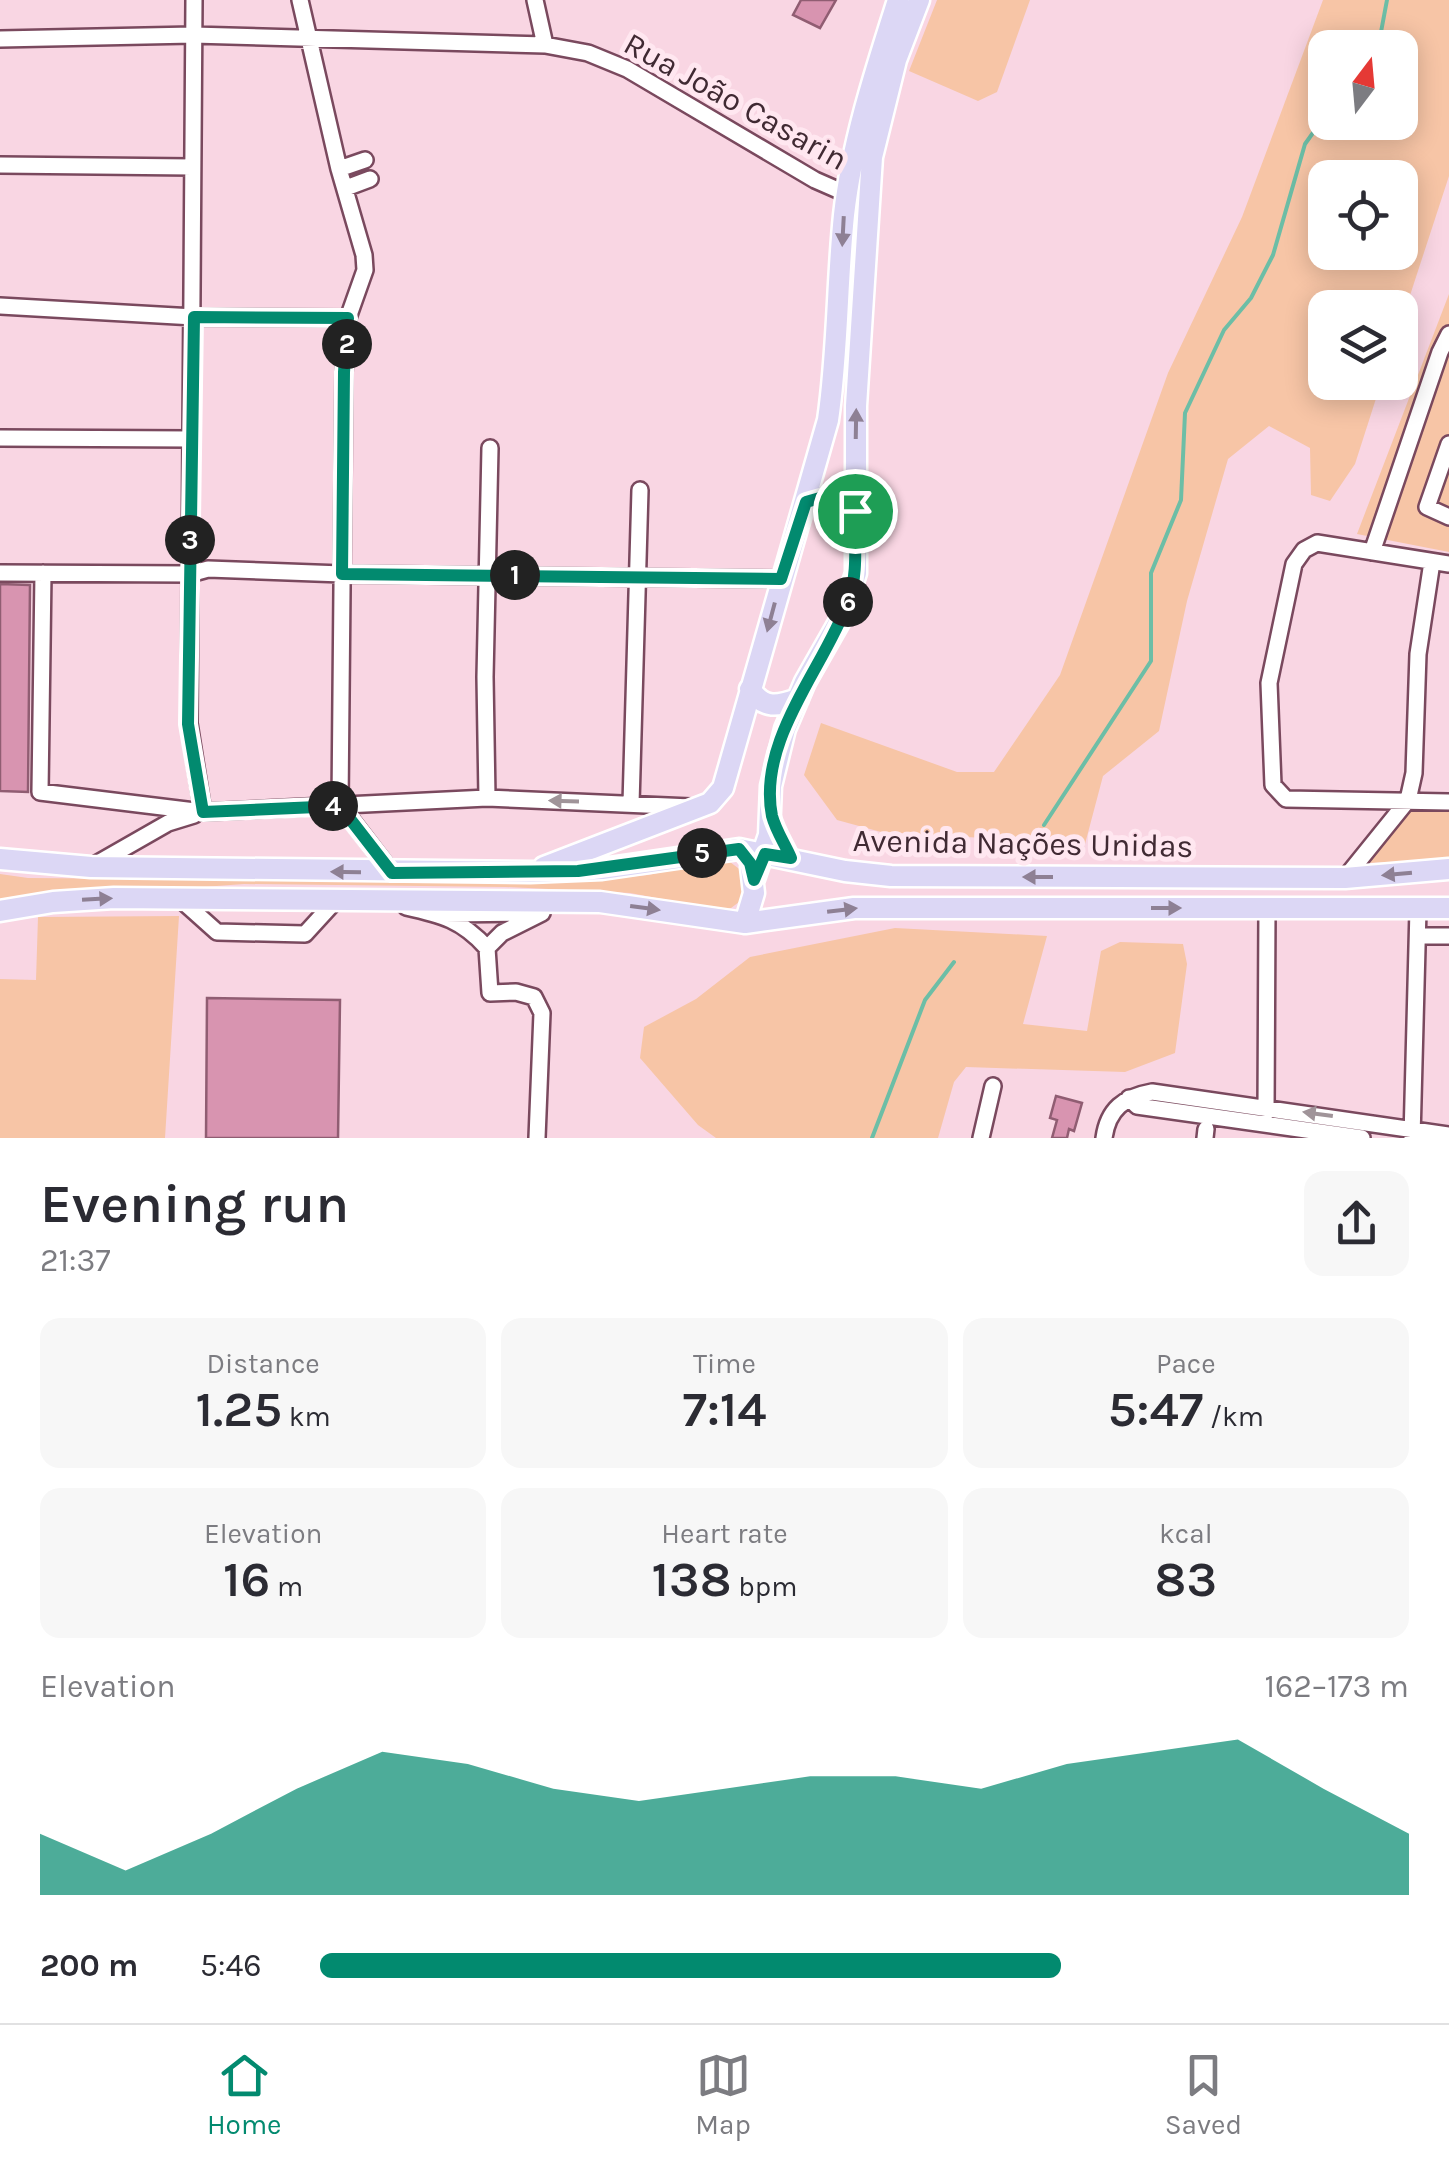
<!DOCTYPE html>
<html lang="en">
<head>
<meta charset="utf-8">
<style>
  :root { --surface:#fff; --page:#f7f7f7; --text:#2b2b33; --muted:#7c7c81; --line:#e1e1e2; --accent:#028a6f }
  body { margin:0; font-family:Karla,sans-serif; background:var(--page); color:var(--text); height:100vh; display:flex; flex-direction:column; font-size:38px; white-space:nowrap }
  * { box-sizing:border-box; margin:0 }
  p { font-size:32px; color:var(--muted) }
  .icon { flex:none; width:55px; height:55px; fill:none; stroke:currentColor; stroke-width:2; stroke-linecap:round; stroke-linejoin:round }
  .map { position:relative; height:1138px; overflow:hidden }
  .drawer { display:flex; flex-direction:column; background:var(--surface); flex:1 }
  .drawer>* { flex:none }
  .needle { width:65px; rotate:16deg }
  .buttons { position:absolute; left:1308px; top:30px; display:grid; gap:20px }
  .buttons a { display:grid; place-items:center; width:110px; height:110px; border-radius:20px; background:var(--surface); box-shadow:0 5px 25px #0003; font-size:50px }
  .pin { position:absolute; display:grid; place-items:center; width:85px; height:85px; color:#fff; margin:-42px; border:5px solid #fff; border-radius:50%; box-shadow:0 2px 10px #0007 }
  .km { position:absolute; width:50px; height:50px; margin:-25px; border-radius:50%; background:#222; color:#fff; font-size:28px; line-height:50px; text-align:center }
  .round { display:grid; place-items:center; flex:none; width:105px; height:105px; border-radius:20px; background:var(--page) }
  .headline { display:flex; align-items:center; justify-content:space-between; height:170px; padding:0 40px }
  h1 { font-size:55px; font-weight:600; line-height:75px }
  .figures { display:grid; grid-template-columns:repeat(3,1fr); gap:15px; height:170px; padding:10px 40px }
  .figures div { display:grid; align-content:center; border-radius:20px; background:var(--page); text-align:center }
  .figures b { font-size:50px; font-weight:600 }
  .figures small { font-size:28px; font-weight:400 }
  .figures p { font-size:28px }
  .chart { height:280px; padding:20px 40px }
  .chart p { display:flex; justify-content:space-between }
  .chart svg { width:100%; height:180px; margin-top:10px; fill:var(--accent); opacity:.7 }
  ul { padding:0 40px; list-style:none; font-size:32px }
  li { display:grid; grid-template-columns:160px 120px 1fr; align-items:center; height:75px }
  li i { height:25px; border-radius:12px; background:var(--accent) }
  .dock { display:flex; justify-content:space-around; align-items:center; height:140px; border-top:2px solid var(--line); background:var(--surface); font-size:28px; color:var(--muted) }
  .dock a { display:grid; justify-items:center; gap:5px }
  .dock .active { color:var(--accent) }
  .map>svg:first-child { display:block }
</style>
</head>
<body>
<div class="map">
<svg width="1449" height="1138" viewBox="0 0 1449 1138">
  <rect width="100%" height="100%" fill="#f9d6e3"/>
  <!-- green -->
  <path fill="#f7c5a6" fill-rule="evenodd" d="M 937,0 L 1030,0 L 997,92 L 978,101 L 909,71 Z
    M 1323,0 L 1449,0 L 1449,176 L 1400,326 L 1400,308 L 1325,308 L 1325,382 L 1381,383 L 1355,464 L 1330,501 L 1311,495 L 1310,448 L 1269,426 L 1228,459 L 1187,601 L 1159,731 L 1103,776 L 1085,844 L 881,832 L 837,820 L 804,775 L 821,723 L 957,772 L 994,772 L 1060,675 L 1168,373 L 1242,217 ZM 1325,48 L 1400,48 L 1400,122 L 1325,122 ZM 1325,178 L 1400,178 L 1400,252 L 1325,252 Z
    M 1449,294 L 1449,552 L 1357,534 Z
    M 1412,805 L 1449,805 L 1449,861 L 1361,863 Z
    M 726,859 L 746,874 L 743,899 L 731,908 L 721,910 L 630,893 L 506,887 L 244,884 L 148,891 L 61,890 L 0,900 L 0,874 L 28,878 L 572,882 L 648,875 Z
    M 179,916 L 165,1138 L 0,1138 L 0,979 L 36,980 L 38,917 Z
    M 895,928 L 1047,936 L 1023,1024 L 1087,1031 L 1101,951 L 1120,942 L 1183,944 L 1187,964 L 1175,1053 L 1125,1072 L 966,1067 L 954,1082 L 938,1138 L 716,1138 L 698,1125 L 640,1058 L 644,1027 L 696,999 L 750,957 Z"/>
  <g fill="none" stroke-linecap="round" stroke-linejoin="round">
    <!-- stream -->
    <path stroke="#6cbea6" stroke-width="4" d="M 1378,48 L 1387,0
      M 1044,825 L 1151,661 L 1151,573 L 1181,500 L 1185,413 L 1224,330 L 1251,298 L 1273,255 L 1305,144 L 1325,116
      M 872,1138 L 925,1000 L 954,962"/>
  </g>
  <!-- building -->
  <path fill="#d894b0" stroke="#905d72" stroke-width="2.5" d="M 801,0 L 836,0 L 820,28 L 793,15 Z
    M 0,584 L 30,585 L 28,792 L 0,791 Z
    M 207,998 L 340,1000 L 338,1138 L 206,1138 Z
    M 1056,1096 L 1082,1103 L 1074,1131 L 1069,1129 L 1067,1138 L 1052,1138 L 1057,1120 L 1050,1118 Z"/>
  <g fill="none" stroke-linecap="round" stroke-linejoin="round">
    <!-- minor casing -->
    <g stroke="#7a495e" stroke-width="20">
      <path id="minor" d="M 194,0 L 189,723 L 203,812
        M 300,0 L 339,169 L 364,255 L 365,270 L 348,318 L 344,372 L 340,805 L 392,873
        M 535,0 L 545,45
        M 0,39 L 193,35 L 545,45 L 588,53 L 627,69 L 815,180 L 847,194
        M 0,165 L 192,167
        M 339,169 L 365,160
        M 346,188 L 370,179
        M 0,306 L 194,317 L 348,318
        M 0,438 L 191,439
        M 1449,444 L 1427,507 L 1449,517
        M 1372,552 L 1440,352 L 1449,334
        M 1449,564 L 1317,543 L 1304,550 L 1294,564 L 1269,683 L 1273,785 L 1286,799 L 1449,802
        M 0,573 L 190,574 L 208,569 L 342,574 L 781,579
        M 43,573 L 40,792 L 203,812 L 487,798 L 691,807
        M 487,798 L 485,677 L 490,448
        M 631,804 L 640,490
        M 91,867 L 168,823 L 194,815
        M 1345,878 L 1408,800 L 1414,773 L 1418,654 L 1432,562
        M 179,898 L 217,932 L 305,934 L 337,899
        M 406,907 C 442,915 462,920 487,948 L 502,933 L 542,913
        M 445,914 L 537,913
        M 1418,936 L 1449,936
        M 487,948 L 490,993 L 516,992 L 534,997 L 542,1013 L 537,1138
        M 1129,1098 L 1137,1106 L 1362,1138
        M 1266,1113 L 1267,908
        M 981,1138 L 993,1086
        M 1104,1138 C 1108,1109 1124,1097 1152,1092 L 1449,1135
        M 1205,1138 L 1206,1129
        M 1412,1138 L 1418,909"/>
    </g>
    <!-- major casing -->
    <g stroke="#fff" stroke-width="25">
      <path id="major" d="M 806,502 C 828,493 839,493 855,511
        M 750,689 C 764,710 778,706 798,699
        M 0,859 L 91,867 L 530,872 L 602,869 L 739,849 L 845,871 L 891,876 L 1345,878 L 1449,869
        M 544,867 L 710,803 L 723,788 L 828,420 C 838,352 837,283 844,215 C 852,142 876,69 898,0
        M 754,879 L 769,835 L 771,786 L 785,729 L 805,682 L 842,617 L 856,573 L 856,406 L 872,157 L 896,60 L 919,0
        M 0,911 L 53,902 L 114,898 L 600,902 L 745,923 L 854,908 L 1449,908
        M 745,923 L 754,893 L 751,867"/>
    </g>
    <!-- minor -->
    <use href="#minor" stroke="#fff" stroke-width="15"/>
    <!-- major -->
    <use href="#major" stroke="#dcd7f5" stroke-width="20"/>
  </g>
  <!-- one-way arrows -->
  <defs><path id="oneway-solid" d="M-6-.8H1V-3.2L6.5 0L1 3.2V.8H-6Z" transform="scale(2.5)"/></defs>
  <g fill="#8e8094">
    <use href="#oneway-solid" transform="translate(843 231) rotate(93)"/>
    <use href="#oneway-solid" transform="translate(856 424) rotate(-89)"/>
    <use href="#oneway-solid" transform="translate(771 617) rotate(105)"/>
    <use href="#oneway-solid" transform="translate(346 872) rotate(-179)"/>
    <use href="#oneway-solid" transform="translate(1397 874) rotate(175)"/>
    <use href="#oneway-solid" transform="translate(1038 877) rotate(180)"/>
    <use href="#oneway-solid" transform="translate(97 899) rotate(-3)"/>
    <use href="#oneway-solid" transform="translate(645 908) rotate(8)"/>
    <use href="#oneway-solid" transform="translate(1166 908)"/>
    <use href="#oneway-solid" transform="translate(842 910) rotate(-7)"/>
  </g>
  <g fill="#a09499">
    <use href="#oneway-solid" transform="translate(564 801) rotate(-178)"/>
    <use href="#oneway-solid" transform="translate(1318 1114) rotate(-172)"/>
  </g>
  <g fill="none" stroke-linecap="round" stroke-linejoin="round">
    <!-- route casing -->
    <g stroke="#fff" stroke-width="20">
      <path id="route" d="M 194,317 L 348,318 L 344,372 L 342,574 L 781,579 L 806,502 L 834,494 L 844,499 L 855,511 C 854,542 859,572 848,602 C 824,668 757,740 772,816 C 776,831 785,844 791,858 L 765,854 L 754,880 L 750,863 L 739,849 L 578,871 L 392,873 L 340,806 L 203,812 L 188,724 Z"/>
    </g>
    <!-- route -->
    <use href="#route" stroke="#028a6f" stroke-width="12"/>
  </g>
  <g text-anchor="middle" stroke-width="10" stroke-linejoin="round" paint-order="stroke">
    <!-- street labels -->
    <g font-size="32" fill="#402a33" stroke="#ffe7f0">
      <text transform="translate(736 101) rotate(29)" y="11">Rua João Casarin</text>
      <text transform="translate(1023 843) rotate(1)" y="11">Avenida Nações Unidas</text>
    </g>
  </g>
</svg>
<div class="buttons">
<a><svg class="needle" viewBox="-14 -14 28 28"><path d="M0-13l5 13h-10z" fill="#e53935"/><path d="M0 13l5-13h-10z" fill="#7c7c81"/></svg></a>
<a><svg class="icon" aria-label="locate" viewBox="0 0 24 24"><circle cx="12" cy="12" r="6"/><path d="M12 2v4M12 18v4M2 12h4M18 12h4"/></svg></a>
<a><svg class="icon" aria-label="layers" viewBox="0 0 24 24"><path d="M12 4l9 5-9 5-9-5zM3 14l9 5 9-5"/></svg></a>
</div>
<div class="pin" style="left:855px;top:511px;background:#1e9e55"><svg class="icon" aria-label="arrive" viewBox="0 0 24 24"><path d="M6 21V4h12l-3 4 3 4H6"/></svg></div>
<b class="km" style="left:515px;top:575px">1</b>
<b class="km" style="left:347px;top:344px">2</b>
<b class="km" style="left:190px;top:540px">3</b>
<b class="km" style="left:333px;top:806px">4</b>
<b class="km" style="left:702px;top:853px">5</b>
<b class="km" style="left:848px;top:602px">6</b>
</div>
<section class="drawer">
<div class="headline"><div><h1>Evening run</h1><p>21:37</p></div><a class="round"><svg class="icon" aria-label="share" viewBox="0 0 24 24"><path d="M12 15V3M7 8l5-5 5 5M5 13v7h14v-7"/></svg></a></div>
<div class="figures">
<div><p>Distance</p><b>1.25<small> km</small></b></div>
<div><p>Time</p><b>7:14</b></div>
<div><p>Pace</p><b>5:47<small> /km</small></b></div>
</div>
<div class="figures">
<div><p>Elevation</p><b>16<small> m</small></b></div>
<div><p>Heart rate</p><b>138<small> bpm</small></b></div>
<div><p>kcal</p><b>83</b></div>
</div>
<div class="chart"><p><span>Elevation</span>162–173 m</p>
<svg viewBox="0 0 160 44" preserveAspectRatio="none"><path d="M0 44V29L10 38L20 29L30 18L40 9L50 12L60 18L70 21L80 18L90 15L100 15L110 18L120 12L130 9L140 6L150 18L160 29V44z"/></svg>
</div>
<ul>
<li><b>200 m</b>5:46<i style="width:68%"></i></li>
</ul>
</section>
<nav class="dock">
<a class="active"><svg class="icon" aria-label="home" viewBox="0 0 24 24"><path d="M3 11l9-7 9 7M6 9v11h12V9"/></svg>Home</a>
<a><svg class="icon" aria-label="map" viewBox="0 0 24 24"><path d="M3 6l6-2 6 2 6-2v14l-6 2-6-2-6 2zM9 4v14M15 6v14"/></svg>Map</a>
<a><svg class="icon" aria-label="saved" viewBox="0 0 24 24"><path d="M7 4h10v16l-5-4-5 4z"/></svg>Saved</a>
</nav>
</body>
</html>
